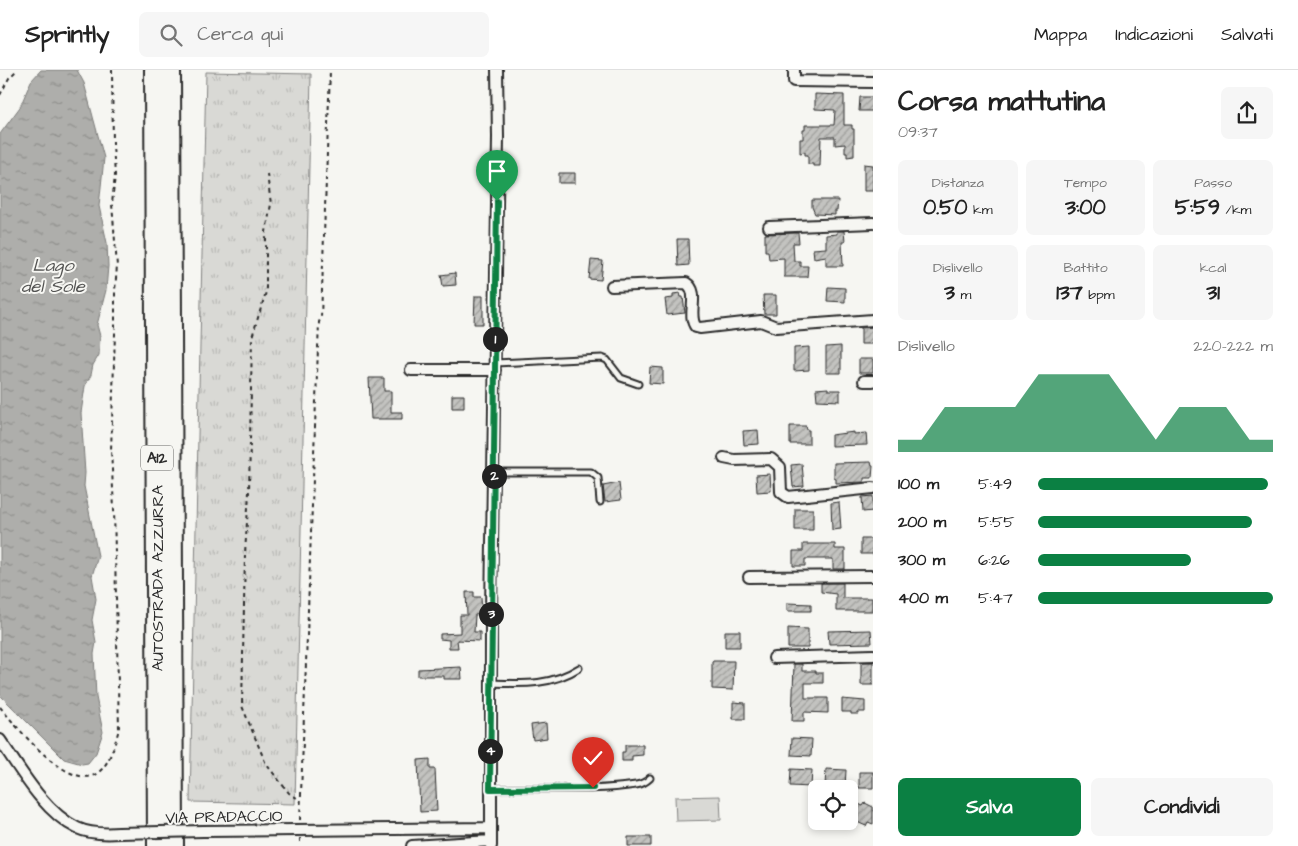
<!DOCTYPE html>
<html lang="it">
<head>
<meta charset="utf-8">
<style>
  :root { --surface:#fff; --page:#f6f6f6; --text:#222; --muted:#767676; --line:#e0e0e0; --accent:#0b8043 }
  body { margin:0; font-family:"Architects Daughter",sans-serif; background:var(--page); color:var(--text); height:100vh; display:flex; flex-direction:column; font-size:19px; white-space:nowrap }
  * { box-sizing:border-box; margin:0 }
  p { font-size:16px; color:var(--muted) }
  .icon { flex:none; width:28px; height:28px; fill:none; stroke:currentColor; stroke-width:2; stroke-linecap:round; stroke-linejoin:round }
  .map { position:relative; flex:1; overflow:hidden }
  .details { display:flex; flex-direction:column; background:var(--surface); width:425px }
  .details>* { flex:none }
  .tools { position:absolute; left:808px; top:710px; display:grid; gap:10px }
  .tools a { display:grid; place-items:center; width:50px; height:50px; border-radius:8px; background:var(--surface); box-shadow:0 2px 8px #0003; font-size:25px }
  .pin { position:absolute; display:grid; place-items:center; width:42px; height:42px; color:#fff; margin:-51px -21px; border-radius:50% 50% 50% 0; rotate:-45deg; box-shadow:0 0 5px #0007 }
  .pin .icon { rotate:45deg }
  .km { position:absolute; width:25px; height:25px; margin:-12px; border-radius:50%; background:#222; color:#fff; font-size:14px; line-height:25px; text-align:center }
  .round { display:grid; place-items:center; flex:none; width:52px; height:52px; border-radius:8px; background:var(--page) }
  .headline { display:flex; align-items:center; justify-content:space-between; height:85px; padding:0 25px }
  h1 { font-size:28px; font-weight:700; line-height:38px }
  .figures { display:grid; grid-template-columns:repeat(3,1fr); gap:8px; height:85px; padding:5px 25px }
  .figures div { display:grid; align-content:center; border-radius:8px; background:var(--page); text-align:center }
  .figures b { font-size:21px; font-weight:700 }
  .figures small { font-size:14px; font-weight:400 }
  .figures p { font-size:14px }
  .chart { height:140px; padding:10px 25px }
  .chart p { display:flex; justify-content:space-between }
  .chart svg { width:100%; height:90px; margin-top:5px; fill:var(--accent); opacity:.7 }
  .cta { display:flex; gap:10px; margin-top:auto; padding:10px 25px }
  .cta a { flex:1; height:58px; border-radius:8px; background:var(--accent); color:#fff; font-size:20px; font-weight:700; line-height:58px; text-align:center }
  .cta a+a { background:var(--page); color:var(--text) }
  ul { padding:0 25px; list-style:none; font-size:16px }
  li { display:grid; grid-template-columns:80px 60px 1fr; align-items:center; height:38px }
  li i { height:12px; border-radius:6px; background:var(--accent) }
  header { display:flex; align-items:center; gap:30px; box-sizing:border-box; height:70px; padding:0 25px; background:var(--surface); border-bottom:1px solid var(--line) }
  header strong { font-size:24px }
  nav { display:flex; gap:28px; margin-inline-start:auto; font-size:18px }
  .search { width:350px; height:45px; background:var(--page); display:flex; align-items:center; gap:12px; box-sizing:border-box; padding:0 18px; border-radius:8px; color:var(--muted); font-size:19px }
  main { display:flex; flex:1; min-height:0 }
  .map>svg:first-child { display:block }
</style>
</head>
<body>
<header>
<strong>Sprintly</strong>
<div class="search"><svg class="icon" aria-label="search" viewBox="0 0 24 24"><circle cx="10" cy="10" r="6"/><path d="M15 15l6 6"/></svg>Cerca qui</div>
<nav><a>Mappa</a><a>Indicazioni</a><a>Salvati</a></nav>
</header>
<main>
<div class="map">
<svg width="873" height="776" viewBox="0 0 873 776">
  <defs>
    <pattern id="grass-tufts" width="24" height="20" patternUnits="userSpaceOnUse" patternTransform="scale(1.25)"><rect width="24" height="20" fill="#d9d9d5"/><path d="M3 7l-1-3M5 7V3M7 7l1-3M15 17l-1-3M17 17v-4M19 17l1-3" fill="none" stroke="#babab7"/></pattern>
    <pattern id="water-ripples" width="26" height="14" patternUnits="userSpaceOnUse" patternTransform="scale(1.25)"><rect width="26" height="14" fill="#aeaeab"/><path d="M2 4q2-2 4 0t4 0M15 11q2-2 4 0t4 0" fill="none" stroke="#8e8e8b"/></pattern>
    <pattern id="building-hatch" width="6" height="6" patternUnits="userSpaceOnUse" patternTransform="scale(1.25)"><rect width="6" height="6" fill="#c3c3c0"/><path d="M-1 1l2-2M0 6l6-6M5 7l2-2" fill="none" stroke="#9f9f9c"/></pattern>
  </defs>
  <rect width="100%" height="100%" fill="#f6f6f2"/>
  <filter id="ink" filterUnits="userSpaceOnUse"><feTurbulence type="fractalNoise" baseFrequency=".02" numOctaves="2"/><feDisplacementMap in="SourceGraphic" scale="10" xChannelSelector="R" yChannelSelector="G"/><feConvolveMatrix kernelMatrix="1 2 1 2 8 2 1 2 1" color-interpolation-filters="sRGB"/></filter>
  <g filter="url(#ink)">
    <!-- grass -->
    <path fill="url(#grass-tufts)" stroke="#828280" d="M 206,2 L 311,4 L 295,734 L 190,732 Z"/>
    <!-- pitch -->
    <path fill="#d9d9d5" stroke="#828280" d="M 720,726 L 721,750 L 676,751 L 675,727 Z"/>
    <!-- water -->
    <path fill="url(#water-ripples)" stroke="#7a7a78" d="M 41,0 L 77,0 L 84,13 L 104,88 L 99,136 L 107,173 L 108,196 L 106,220 L 97,255 L 100,266 L 99,285 L 93,295 L 91,305 L 85,316 L 81,343 L 85,403 L 84,416 L 98,486 L 92,506 L 96,529 L 92,550 L 96,572 L 94,584 L 96,627 L 103,662 L 96,683 L 88,693 L 82,694 L 64,689 L 0,625 L 0,64 L 20,37 L 31,11 Z"/>
    <!-- building -->
    <path fill="url(#building-hatch)" stroke="#2b2b2b" d="M 815,24 L 844,25 L 844,55 L 852,55 L 852,59 L 854,59 L 854,86 L 847,87 L 847,83 L 845,83 L 845,74 L 835,75 L 835,67 L 821,67 L 820,96 L 813,96 L 813,94 L 808,94 L 808,85 L 805,85 L 805,82 L 800,83 L 800,69 L 803,69 L 803,60 L 805,60 L 805,55 L 834,55 L 835,40 L 815,39 Z
      M 860,27 L 873,27 L 873,41 L 859,41 Z
      M 864,94 L 873,95 L 873,121 L 864,121 Z
      M 559,103 L 575,103 L 575,113 L 559,113 Z
      M 812,130 L 838,130 L 837,141 L 835,141 L 835,145 L 815,144 L 812,137 Z
      M 837,161 L 844,161 L 845,172 L 842,172 L 843,196 L 826,196 L 826,186 L 814,188 L 813,179 L 826,178 L 826,165 L 837,164 Z
      M 798,163 L 799,173 L 793,173 L 794,191 L 800,191 L 800,196 L 808,196 L 807,207 L 784,207 L 784,188 L 769,189 L 768,181 L 765,181 L 765,164 Z
      M 677,169 L 688,169 L 689,195 L 678,196 Z
      M 591,190 L 603,191 L 601,210 L 589,209 Z
      M 455,203 L 456,215 L 443,216 L 441,205 Z
      M 828,217 L 845,218 L 845,232 L 827,231 Z
      M 680,223 L 681,227 L 683,227 L 685,243 L 667,245 L 665,229 L 673,228 L 673,224 Z
      M 763,225 L 776,225 L 776,244 L 764,244 Z
      M 475,226 L 483,226 L 483,254 L 474,254 Z
      M 873,257 L 873,274 L 861,274 L 861,258 Z
      M 841,276 L 841,303 L 826,303 L 826,277 Z
      M 809,277 L 809,300 L 794,301 L 794,278 Z
      M 859,289 L 873,289 L 873,303 L 859,303 Z
      M 650,297 L 663,298 L 663,314 L 649,313 Z
      M 369,308 L 384,308 L 384,321 L 391,321 L 391,342 L 402,342 L 402,349 L 371,349 Z
      M 828,318 L 828,320 L 840,320 L 840,331 L 817,330 L 816,319 Z
      M 452,325 L 464,325 L 464,338 L 452,338 Z
      M 790,356 L 806,356 L 807,360 L 809,360 L 809,374 L 790,374 Z
      M 758,360 L 759,374 L 744,375 L 743,361 Z
      M 854,362 L 854,364 L 866,363 L 867,375 L 831,376 L 831,365 Z
      M 871,392 L 872,396 L 873,396 L 872,408 L 864,408 L 864,412 L 836,413 L 836,409 L 834,408 L 834,393 Z
      M 802,394 L 804,416 L 793,417 L 791,395 Z
      M 770,404 L 771,421 L 757,422 L 756,405 Z
      M 619,413 L 621,430 L 605,432 L 603,416 Z
      M 873,426 L 873,441 L 863,442 L 862,427 Z
      M 839,432 L 841,459 L 832,460 L 831,433 Z
      M 795,439 L 813,439 L 813,460 L 795,460 Z
      M 861,469 L 873,469 L 873,484 L 861,484 Z
      M 803,474 L 835,474 L 835,479 L 845,479 L 845,499 L 833,499 L 833,489 L 805,489 L 805,496 L 793,496 L 793,481 L 803,481 Z
      M 821,513 L 843,513 L 843,528 L 872,528 L 872,541 L 836,541 L 836,524 L 821,522 Z
      M 466,522 L 474,522 L 474,527 L 481,527 L 482,544 L 475,545 L 474,562 L 480,562 L 480,571 L 457,570 L 458,578 L 449,578 L 449,570 L 440,569 L 440,564 L 460,563 L 460,545 L 467,545 Z
      M 787,533 L 811,534 L 811,541 L 787,541 Z
      M 788,558 L 808,559 L 808,578 L 788,578 Z
      M 871,560 L 872,573 L 829,574 L 828,561 Z
      M 725,561 L 740,561 L 740,577 L 725,577 Z
      M 712,591 L 734,591 L 733,620 L 712,619 Z
      M 861,592 L 873,592 L 873,615 L 861,615 Z
      M 794,594 L 802,594 L 802,601 L 816,601 L 816,603 L 823,603 L 823,613 L 805,613 L 805,628 L 828,628 L 828,643 L 804,642 L 804,651 L 792,651 Z
      M 461,597 L 462,609 L 444,609 L 444,606 L 418,606 L 418,599 Z
      M 842,629 L 865,631 L 865,642 L 858,642 L 858,644 L 851,644 L 851,642 L 842,642 Z
      M 733,632 L 745,633 L 745,649 L 733,649 Z
      M 546,653 L 547,668 L 533,670 L 531,655 Z
      M 792,668 L 812,669 L 811,686 L 791,685 Z
      M 625,675 L 643,675 L 643,685 L 632,686 L 632,691 L 622,691 L 622,682 L 625,682 Z
      M 430,689 L 430,699 L 435,699 L 437,741 L 420,742 L 418,690 Z
      M 791,699 L 812,700 L 811,717 L 790,716 Z
      M 826,699 L 846,700 L 845,717 L 825,716 Z
      M 859,702 L 873,702 L 873,718 L 859,718 Z
      M 854,732 L 863,736 L 865,733 L 873,737 L 873,754 L 868,752 L 866,756 L 857,752 L 855,756 L 849,753 L 849,736 L 851,737 Z
      M 628,767 L 651,767 L 651,776 L 628,776 Z"/>
    <g fill="none" stroke-linecap="round" stroke-linejoin="round">
      <!-- service casing -->
      <g stroke="#2b2b2b" stroke-width="9">
        <path id="service" d="M 495,293 L 602,288 L 607,290 L 621,308 L 638,314
          M 494,402 L 591,402 L 598,408 L 600,432
          M 491,613 C 522,614 551,616 579,598
          M 490,719 C 537,717 591,722 636,715 C 642,714 646,712 650,708"/>
      </g>
      <!-- minor casing -->
      <g stroke="#2b2b2b" stroke-width="14">
        <path id="minor" d="M 794,0 L 794,11 L 873,12
          M 769,157 L 873,153
          M 612,216 L 686,213 C 701,222 686,245 696,257 L 700,258 L 761,251 L 776,257 L 873,250
          M 411,300 L 495,300
          M 864,311 L 873,311
          M 724,388 L 734,390 L 771,389 L 780,397 L 781,422 L 788,427 L 873,418
          M 749,507 L 873,506
          M 774,588 L 873,585
          M 0,670 C 20,699 44,742 77,758 C 90,764 105,764 119,763
          M 203,761 L 490,758
          M 412,776 L 491,771
          M 491,776 L 491,542 L 498,67 L 497,0"/>
      </g>
      <!-- motorway casing -->
      <g stroke="#2b2b2b" stroke-width="24">
        <path id="motorway" d="M 155,0 L 158,776
          M 170,0 L 173,776"/>
      </g>
      <!-- path -->
      <path stroke="#2b2b2b" stroke-width="2" stroke-dasharray="4 4" stroke-linecap="butt" d="M 0,25 L 9,8 L 17,0
        M 267,104 L 271,134 L 266,162 L 266,222 L 252,267 L 249,422 L 245,483 L 242,636 L 266,694 L 289,723 L 300,730
        M 0,637 C 16,656 74,729 101,700 C 111,690 115,673 119,659 L 114,439 L 111,380 L 115,264 L 115,221 L 117,196 L 112,134 L 115,105 L 113,75 L 112,0
        M 300,750 L 319,252 L 321,248 L 330,0
        M 300,768 L 300,776"/>
      <!-- service -->
      <use href="#service" stroke="#f6f6f2" stroke-width="5"/>
      <!-- minor -->
      <use href="#minor" stroke="#f6f6f2" stroke-width="10"/>
      <!-- motorway -->
      <use href="#motorway" stroke="#f6f6f2" stroke-width="20"/>
      <!-- minor-bridge casing -->
      <g stroke="#2b2b2b" stroke-width="14" stroke-linecap="butt">
        <path id="minor-bridge" d="M 119,763 L 203,761"/>
      </g>
      <!-- minor-bridge -->
      <use href="#minor-bridge" stroke="#f6f6f2" stroke-width="10"/>
    </g>
  </g>
  <g fill="none" stroke-linecap="round" stroke-linejoin="round" filter="url(#ink)">
    <!-- route casing -->
    <g stroke="#fff" stroke-width="10">
      <path id="route" d="M 497,131 L 490,719 L 593,718"/>
    </g>
    <!-- route -->
    <use href="#route" stroke="#0b8043" stroke-width="6"/>
  </g>
  <g text-anchor="middle" stroke-width="4" stroke-linejoin="round" paint-order="stroke">
    <!-- shield labels -->
    <rect fill="#f6f6f2" stroke="#686867" stroke-width="1" x="141" y="375.5" width="32" height="25" rx="4"/>
    <g font-size="15" font-weight="bold" fill="#2b2b2b">
      <text x="157" y="393">A12</text>
    </g>
    <!-- street labels -->
    <g font-size="16" fill="#2b2b2b" stroke="#f6f6f2">
      <text transform="translate(157 508) rotate(-90)" y="6">AUTOSTRADA AZZURRA</text>
      <text transform="translate(224 746) rotate(-1)" y="6">VIA PRADACCIO</text>
    </g>
    <!-- water labels -->
    <g font-size="18" font-style="italic" fill="#525251" stroke="#f6f6f2">
      <text x="53" y="201">Lago<tspan x="53" dy="21">del Sole</tspan></text>
    </g>
  </g>
</svg>
<div class="tools">
<a><svg class="icon" aria-label="locate" viewBox="0 0 24 24"><circle cx="12" cy="12" r="6"/><path d="M12 2v4M12 18v4M2 12h4M18 12h4"/></svg></a>
</div>
<div class="pin" style="left:497px;top:131px;background:#1e9e55"><svg class="icon" aria-label="arrive" viewBox="0 0 24 24"><path d="M6 21V4h12l-3 4 3 4H6"/></svg></div>
<div class="pin" style="left:593px;top:718px;background:#d93025"><svg class="icon" aria-label="check" viewBox="0 0 24 24"><path d="M5 12l5 5 9-10"/></svg></div>
<b class="km" style="left:495px;top:269px">1</b>
<b class="km" style="left:494px;top:406px">2</b>
<b class="km" style="left:491px;top:544px">3</b>
<b class="km" style="left:490px;top:681px">4</b>
</div>
<section class="details">
<div class="headline"><div><h1>Corsa mattutina</h1><p>09:37</p></div><a class="round"><svg class="icon" aria-label="share" viewBox="0 0 24 24"><path d="M12 15V3M7 8l5-5 5 5M5 13v7h14v-7"/></svg></a></div>
<div class="figures">
<div><p>Distanza</p><b>0.50<small> km</small></b></div>
<div><p>Tempo</p><b>3:00</b></div>
<div><p>Passo</p><b>5:59<small> /km</small></b></div>
</div>
<div class="figures">
<div><p>Dislivello</p><b>3<small> m</small></b></div>
<div><p>Battito</p><b>137<small> bpm</small></b></div>
<div><p>kcal</p><b>31</b></div>
</div>
<div class="chart"><p><span>Dislivello</span>220–222 m</p>
<svg viewBox="0 0 160 44" preserveAspectRatio="none"><path d="M0 44V38L10 38L20 22L30 22L40 22L50 22L60 6L70 6L80 6L90 6L100 22L110 38L120 22L130 22L140 22L150 38L160 38V44z"/></svg>
</div>
<ul>
<li><b>100 m</b>5:49<i style="width:98%"></i></li>
<li><b>200 m</b>5:55<i style="width:91%"></i></li>
<li><b>300 m</b>6:26<i style="width:65%"></i></li>
<li><b>400 m</b>5:47<i style="width:100%"></i></li>
</ul>
<div class="cta"><a>Salva</a><a>Condividi</a></div>
</section>
</main>
</body>
</html>
